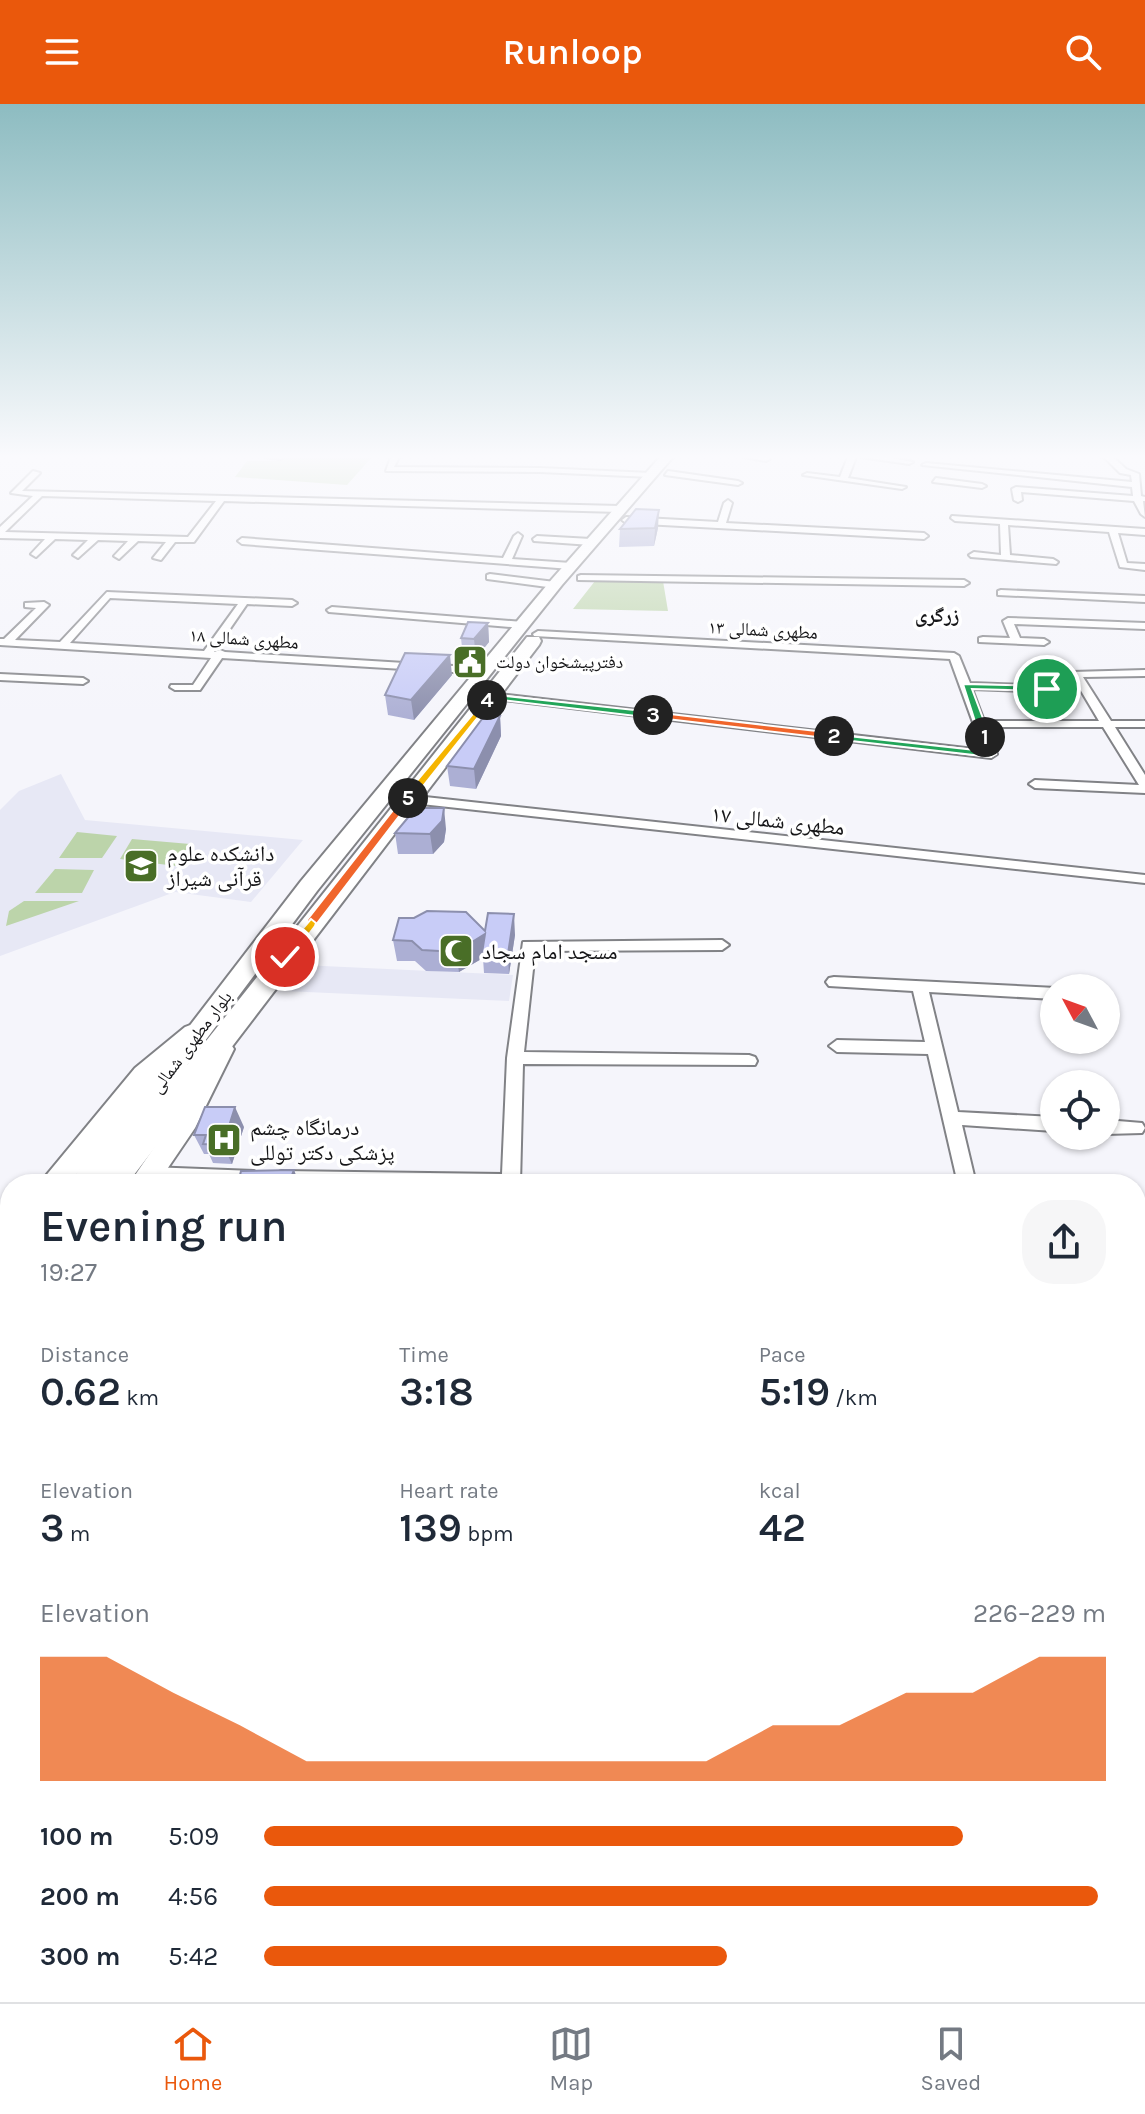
<!DOCTYPE html>
<html lang="en">
<head>
<meta charset="utf-8">
<style>
  :root { --surface:#fff; --page:#f6f6f7; --text:#1f2937; --muted:#747a83; --line:#e0e1e3; --accent:#ea580c }
  body { margin:0; font-family:Karla,"Noto Naskh Arabic",sans-serif; background:var(--page); color:var(--text); height:100vh; display:flex; flex-direction:column; font-size:30px; white-space:nowrap }
  * { box-sizing:border-box; margin:0 }
  p { font-size:26px; color:var(--muted) }
  .icon { flex:none; width:44px; height:44px; fill:none; stroke:currentColor; stroke-width:2; stroke-linecap:round; stroke-linejoin:round }
  .map { position:relative; flex:1; overflow:hidden }
  .panel { position:absolute; left:0px; top:1070px; width:1146px; height:828px; display:flex; flex-direction:column; background:var(--surface); border-radius:32px 32px 0 0; box-shadow:0 2px 6px #0004 }
  .panel>* { flex:none }
  .needle { width:52px; rotate:311deg }
  .tools { position:absolute; left:1040px; top:870px; display:grid; gap:16px }
  .tools a { display:grid; place-items:center; width:80px; height:80px; border-radius:50%; background:var(--surface); box-shadow:0 2px 6px #0004; font-size:40px }
  .pin { position:absolute; display:grid; place-items:center; width:68px; height:68px; color:#fff; margin:-34px; border:4px solid #fff; border-radius:50%; box-shadow:0 2px 8px #0007 }
  .km { position:absolute; width:40px; height:40px; margin:-20px; border-radius:50%; background:#222; color:#fff; font-size:22px; line-height:40px; text-align:center }
  .round { display:grid; place-items:center; flex:none; width:84px; height:84px; border-radius:32px; background:var(--page) }
  .head { display:flex; align-items:center; justify-content:space-between; height:136px; padding:0 40px }
  h1 { font-size:44px; font-weight:600; line-height:60px }
  .metrics { display:grid; grid-template-columns:repeat(3,1fr); gap:12px; height:136px; padding:8px 40px }
  .metrics div { display:grid; align-content:center }
  .metrics b { font-size:40px; font-weight:600 }
  .metrics small { font-size:22px; font-weight:400 }
  .metrics p { font-size:22px }
  .chart { height:224px; padding:16px 40px }
  .chart p { display:flex; justify-content:space-between }
  .chart svg { width:100%; height:144px; margin-top:8px; fill:var(--accent); opacity:.7 }
  ul { padding:0 40px; list-style:none; font-size:26px }
  li { display:grid; grid-template-columns:128px 96px 1fr; align-items:center; height:60px }
  li i { height:20px; border-radius:10px; background:var(--accent) }
  header { display:flex; justify-content:space-between; align-items:center; height:104px; padding:0 40px; background:var(--accent); color:#fff; font-size:36px; font-weight:600 }
  .dock { display:flex; justify-content:space-around; align-items:center; height:112px; border-top:2px solid var(--line); background:var(--surface); font-size:22px; color:var(--muted) }
  .dock a { display:grid; justify-items:center; gap:4px }
  .dock .selected { color:var(--accent) }
  .map>svg:first-child { display:block }
</style>
</head>
<body>
<header><svg class="icon" aria-label="menu" viewBox="0 0 24 24"><path d="M4 6h16M4 12h16M4 18h16"/></svg>Runloop<svg class="icon" aria-label="search" viewBox="0 0 24 24"><circle cx="10" cy="10" r="6"/><path d="M15 15l6 6"/></svg></header>
<div class="map">
<svg width="1145" height="1898" viewBox="0 0 1145 1898">
  <rect width="100%" height="100%" fill="#f5f5fb"/>
  <!-- built -->
  <path fill="#e7e8f5" d="M 61,670 L 85,716 L 303,736 L 251,798 L 175,788 L 0,852 L 0,706 L 19,687 Z
    M 302,861 L 513,871 L 509,897 L 284,887 Z
    M 10,1284 L 10,1564 L 0,1561 L 0,1298 Z"/>
  <!-- green -->
  <path fill="#bcd4aa" d="M 284,353 L 372,353 L 347,381 L 235,373 L 247,357 L 280,357 Z
    M 595,477 L 663,477 L 668,507 L 573,505 Z
    M 77,728 L 117,732 L 102,754 L 59,754 Z
    M 132,735 L 190,740 L 176,762 L 120,755 Z
    M 55,765 L 94,766 L 82,789 L 35,789 Z
    M 24,797 L 79,797 L 6,822 L 9,807 Z"/>
  <g fill="none" stroke-linecap="round" stroke-linejoin="round">
    <!-- street casing -->
    <g stroke="#818286" stroke-width="4">
      <path id="street" d="M 265,353 L 284,353 L 280,355 Z
        M 391,353 L 399,353 L 394,363 L 540,364 L 651,369 L 655,371 L 651,373 L 540,368 L 386,367 Z
        M 744,353 L 767,353 L 770,355 L 766,357 Z
        M 848,353 L 856,353 L 848,374 L 906,383 L 902,385 L 803,371 L 807,369 L 840,373 Z
        M 861,353 L 886,353 L 913,358 L 909,360 Z
        M 1104,353 L 1113,353 L 1126,365 L 1139,370 L 1141,392 L 1145,393 L 1145,397 L 1143,397 L 1145,413 L 1141,410 L 1134,397 L 1021,388 L 1022,396 L 1018,398 L 1014,396 L 1012,385 L 1016,383 L 1133,392 L 1132,383 L 922,361 L 926,359 L 1132,378 L 1131,371 L 1120,369 Z
        M 33,367 L 40,369 L 22,387 L 620,402 L 624,405 L 620,408 L 224,397 L 194,438 L 175,438 L 161,456 L 153,454 L 166,438 L 138,437 L 119,455 L 114,452 L 128,437 L 98,436 L 78,454 L 73,451 L 88,436 L 55,435 L 36,453 L 31,450 L 45,435 L 0,434 L 0,423 L 33,392 L 11,389 ZM 42,392 L 216,397 L 188,433 L 5,428 Z
        M 668,367 L 738,377 L 742,379 L 738,381 L 665,371 Z
        M 936,374 L 982,380 L 986,382 L 982,384 L 933,378 Z
        M 728,396 L 732,399 L 726,419 L 924,429 L 928,432 L 924,435 L 626,419 L 622,416 L 626,413 L 718,418 L 724,399 Z
        M 952,412 L 1145,425 L 1145,431 L 1118,429 L 1127,459 L 1145,460 L 1145,466 L 1120,463 L 1109,428 L 1008,421 L 1010,451 L 1053,455 L 1058,458 L 1056,460 L 971,453 L 969,451 L 974,448 L 1001,451 L 1000,420 L 955,417 L 951,414 Z
        M 518,429 L 522,432 L 512,455 L 571,459 L 576,462 L 571,465 L 242,440 L 238,437 L 242,434 L 503,454 L 514,432 Z
        M 537,432 L 591,435 L 595,438 L 591,441 L 534,437 L 533,435 Z
        M 490,470 L 555,478 L 560,481 L 555,484 L 487,475 L 487,471 Z
        M 581,471 L 964,476 L 969,479 L 964,482 L 578,476 L 578,472 Z
        M 1001,486 L 1145,492 L 1145,498 L 998,491 L 998,487 Z
        M 107,488 L 292,496 L 297,499 L 292,502 L 247,500 L 214,548 L 220,546 L 225,548 L 486,564 L 491,567 L 486,570 L 222,554 L 200,586 L 175,586 L 170,583 L 171,581 L 193,581 L 211,554 L 0,541 L 0,535 L 4,535 L 36,504 L 25,503 L 25,499 L 44,498 L 49,501 L 15,536 L 60,538 ZM 110,494 L 238,500 L 204,547 L 70,539 Z
        M 332,503 L 523,518 L 528,521 L 523,524 L 329,508 L 327,506 Z
        M 1008,514 L 1145,519 L 1145,525 L 1014,520 L 1020,534 L 1044,535 L 1049,538 L 1044,541 L 979,538 L 979,534 L 983,533 L 1010,534 L 1003,517 Z
        M 538,527 L 954,549 L 959,552 L 970,579 L 1047,582 L 1052,585 L 1047,588 L 972,585 L 984,617 L 1099,617 L 1071,570 L 1072,568 L 1145,566 L 1145,572 L 1083,573 L 1111,617 L 1145,617 L 1145,623 L 1115,623 L 1145,671 L 1145,689 L 1035,684 L 1029,680 L 1035,676 L 1139,681 L 1103,623 L 987,623 L 997,650 L 991,654 L 487,594 L 487,590 L 491,589 L 983,646 L 950,555 L 534,532 L 533,530 Z
        M 0,570 L 83,574 L 88,577 L 83,580 L 0,576 Z
        M 407,691 L 1145,771 L 1145,779 L 403,698 L 401,695 Z
        M 722,836 L 729,841 L 722,846 L 535,847 L 524,948 L 749,951 L 755,953 L 757,957 L 755,961 L 523,960 L 520,1080 L 275,1080 L 272,1075 L 275,1070 L 281,1067 L 502,1070 L 507,954 L 523,838 Z
        M 834,873 L 1056,884 L 1054,895 L 929,888 L 958,1008 L 1054,1013 L 1054,1027 L 962,1021 L 976,1080 L 958,1080 L 928,950 L 837,948 L 829,942 L 837,936 L 925,938 L 913,887 L 829,882 L 826,878 L 829,874 Z
        M 1106,1016 L 1142,1019 L 1145,1024 L 1142,1029 L 1106,1030 Z
        M 150,1063 L 254,1067 L 260,1070 L 263,1075 L 260,1080 L 150,1077 L 144,1075 L 141,1070 L 144,1065 Z
        M 1136,1182 L 1145,1183 L 1145,1201 L 1136,1200 Z
        M 512,1888 L 542,1888 L 541,1898 L 511,1898 Z
        M 945,1888 L 1037,1888 L 1042,1898 L 945,1898 L 943,1893 Z"/>
    </g>
    <!-- secondary casing -->
    <g stroke="#818286" stroke-width="4">
      <path id="secondary" d="M 193,920 L 201,923 L 205,929 L 201,935 L 153,978 L 68,1080 L 39,1080 L 135,964 L 185,923 Z
        M 222,936 L 230,939 L 234,945 L 195,1024 L 157,1080 L 129,1080 L 177,1010 L 214,939 Z
        M 10,1119 L 10,1151 L 0,1155 L 0,1122 Z
        M 10,1236 L 10,1276 L 0,1280 L 0,1240 Z
        M 1145,1434 L 1145,1468 L 1136,1470 L 1136,1436 Z
        M 1145,1492 L 1145,1528 L 1136,1530 L 1136,1494 Z
        M 0,1579 L 10,1582 L 10,1658 L 0,1656 L 0,1618 L 10,1620 L 0,1617 Z
        M 0,1703 L 10,1703 L 10,1743 L 0,1743 Z"/>
    </g>
    <!-- primary casing -->
    <g stroke="#818286" stroke-width="4">
      <path id="primary" d="M 660,353 L 673,353 L 562,481 L 317,787 L 187,961 L 527,533 L 539,533 L 541,537 L 539,541 L 127,1080 L 68,1080 L 301,777 L 552,475 Z
        M 10,1159 L 10,1233 L 0,1237 L 0,1163 Z"/>
    </g>
    <!-- street -->
    <use href="#street" fill="#fff" fill-rule="evenodd"/>
    <!-- secondary -->
    <use href="#secondary" fill="#fff" fill-rule="evenodd"/>
    <!-- primary -->
    <use href="#primary" fill="#fff" fill-rule="evenodd"/>
  </g>
  <!-- wall -->
  <path fill="#acafd4" d="M 658,424 L 654,442 L 619,443 L 620,425 Z
    M 488,519 L 489,538 L 476,554 L 463,553 L 461,534 Z
    M 452,571 L 414,616 L 388,611 L 385,591 Z
    M 500,612 L 501,632 L 476,685 L 450,682 L 447,662 Z
    M 446,725 L 444,738 L 433,750 L 398,750 L 395,729 Z
    M 485,827 L 515,831 L 509,870 L 484,869 L 483,854 L 459,868 L 426,867 L 415,857 L 397,857 L 393,836 Z
    M 244,1023 L 232,1060 L 213,1059 L 209,1050 L 204,1050 L 194,1031 Z
    M 1136,1195 L 1145,1196 L 1145,1336 L 1136,1335 Z"/>
  <!-- shaded-wall -->
  <path fill="#8c8fad" d="M 659,406 L 658,424 L 654,442 L 655,424 Z
    M 488,519 L 489,538 L 476,554 L 474,535 Z
    M 450,551 L 452,571 L 414,616 L 411,596 Z
    M 500,612 L 501,632 L 476,685 L 474,665 Z
    M 444,704 L 446,725 L 444,738 L 433,750 L 430,730 Z
    M 514,810 L 515,831 L 509,870 L 508,850 Z
    M 485,830 L 482,849 L 483,854 L 459,868 L 456,848 Z
    M 235,1003 L 244,1023 L 232,1060 L 223,1041 Z
    M 294,1066 L 298,1076 L 299,1071 L 302,1080 L 296,1080 L 292,1071 Z"/>
  <!-- building -->
  <path fill="#c8ccf7" stroke="#8c8fad" stroke-width="2" d="M 636,405 L 659,406 L 655,424 L 620,425 Z
    M 468,518 L 488,519 L 474,535 L 461,534 Z
    M 405,549 L 450,551 L 411,596 L 385,591 Z
    M 485,611 L 500,612 L 474,665 L 447,662 Z
    M 416,704 L 444,704 L 442,717 L 430,730 L 395,729 Z
    M 427,807 L 466,808 L 485,827 L 488,809 L 514,810 L 508,850 L 482,849 L 485,830 L 456,848 L 422,846 L 412,837 L 393,836 L 399,814 L 414,814 Z
    M 205,1003 L 235,1003 L 223,1041 L 203,1040 L 206,1031 L 194,1031 Z
    M 294,1066 L 292,1071 L 299,1071 L 297,1080 L 232,1080 L 234,1071 L 240,1071 L 241,1067 Z
    M 1136,1195 L 1145,1196 L 1145,1321 L 1136,1320 Z
    M 535,1888 L 621,1888 L 621,1898 L 557,1898 L 544,1896 L 543,1890 L 535,1889 Z"/>
  <!-- sky -->
  <linearGradient id="sky" x2="0" y2="1"><stop stop-color="#8dbcc1"/><stop offset="0.57" stop-color="#fafafd"/><stop offset="1" stop-color="#fafafd" stop-opacity="0"/></linearGradient>
  <rect width="1145" height="619" fill="url(#sky)"/>
  <!-- split-1 -->
  <path fill="#22a559" stroke="#fff" stroke-width="2" d="M 963,580 L 1047,582 L 1052,585 L 1047,587 L 972,585 L 990,633 L 985,636 L 980,633 Z"/>
  <!-- split-2 -->
  <path fill="#22a559" stroke="#fff" stroke-width="2" d="M 830,630 L 985,647 L 980,633 L 985,630 L 990,633 L 996,650 L 991,653 L 834,635 Z"/>
  <!-- split-3 -->
  <path fill="#f0652b" stroke="#fff" stroke-width="2" d="M 653,608 L 834,629 L 838,632 L 834,635 L 650,613 Z"/>
  <!-- split-4 -->
  <path fill="#22a559" stroke="#fff" stroke-width="2" d="M 487,590 L 653,608 L 658,611 L 653,614 L 493,595 L 487,599 L 482,596 Z"/>
  <!-- split-5 -->
  <path fill="#f5b400" stroke="#fff" stroke-width="2" d="M 487,593 L 490,598 L 412,696 L 405,696 L 405,691 Z"/>
  <!-- split-6 -->
  <path fill="#f0652b" stroke="#fff" stroke-width="2" d="M 405,691 L 413,694 L 315,822 L 307,822 L 307,816 Z"/>
  <!-- split-7 -->
  <path fill="#f5b400" stroke="#fff" stroke-width="2" d="M 311,815 L 316,819 L 315,822 L 289,856 L 281,856 L 281,850 Z"/>
  <!-- icons -->
  <defs>
    <g id="civic-square" transform="scale(1.8)"><rect x="-9" y="-9" width="18" height="18" rx="4" fill="#496e27" stroke="#fff"/><path d="M-.6-6.5H3V-4.5H.6V-3L4-1V1h2V6H-6V1h2V-1L-.6-3ZM-1.2 2.5V6h2.4V2.5Z" fill="#fff"/></g>
    <g id="university-square" transform="scale(1.8)"><rect x="-9" y="-9" width="18" height="18" rx="4" fill="#496e27" stroke="#fff"/><path d="M0-5L7-2L0 1L-7-2ZM-4 1L0 2.5L4 1V4Q0 6-4 4Z" fill="#fff"/></g>
    <g id="mosque-square" transform="scale(1.8)"><rect x="-9" y="-9" width="18" height="18" rx="4" fill="#496e27" stroke="#fff"/><path d="M3.5-4.9A6 6 0 1 0 3.5 4.9A5 5 0 1 1 3.5-4.9Z" fill="#fff"/></g>
    <g id="hospital-square" transform="scale(1.8)"><rect x="-9" y="-9" width="18" height="18" rx="4" fill="#496e27" stroke="#fff"/><path d="M-5-5h3v3.5h4V-5h3V5h-3V1.5h-4V5h-3Z" fill="#fff"/></g>
  </defs>
  <g fill-rule="evenodd">
    <use href="#civic-square" x="470" y="558"/>
    <use href="#university-square" x="141" y="762"/>
    <use href="#mosque-square" x="456" y="847"/>
    <use href="#hospital-square" x="224" y="1036"/>
  </g>
  <g text-anchor="middle" stroke-width="7" stroke-linejoin="round" paint-order="stroke">
    <!-- far-street labels -->
    <g font-size="18" fill="#161618" stroke="#fff">
      <text transform="translate(763 526) rotate(3)" y="6">۱۳ مطهری شمالی</text>
      <text transform="translate(244 535) rotate(4)" y="6">۱۸ مطهری شمالی</text>
      <text transform="translate(191 938) rotate(-53)" y="6">بلوار مطهرى شمالى</text>
    </g>
    <!-- far-poi labels -->
    <g font-size="18" fill="#161618" stroke="#fff" text-anchor="start">
      <text x="496" y="564">دفترپیشخوان دولت</text>
    </g>
    <!-- far-neighbourhood labels -->
    <g font-size="20" font-weight="bold" fill="#161618" stroke="#fff">
      <text x="937" y="518">زرگری</text>
    </g>
    <!-- street labels -->
    <g font-size="22" fill="#161618" stroke="#fff">
      <text transform="translate(778 716) rotate(6)" y="8">۱۷ مطهری شمالی</text>
    </g>
    <!-- poi labels -->
    <g font-size="22" fill="#161618" stroke="#fff" text-anchor="start">
      <text x="167" y="757">دانشکده علوم<tspan x="167" dy="25">قرآنی شیراز</tspan></text>
      <text x="482" y="855">مسجد امام سجاد</text>
      <text x="250" y="1031">درمانگاه چشم<tspan x="250" dy="25">پزشكی دكتر توللی</tspan></text>
    </g>
  </g>
</svg>
<div class="tools">
<a><svg class="needle" viewBox="-14 -14 28 28"><path d="M0-13l5 13h-10z" fill="#e53935"/><path d="M0 13l5-13h-10z" fill="#747a83"/></svg></a>
<a><svg class="icon" aria-label="locate" viewBox="0 0 24 24"><circle cx="12" cy="12" r="6"/><path d="M12 2v4M12 18v4M2 12h4M18 12h4"/></svg></a>
</div>
<div class="pin" style="left:1047px;top:585px;background:#1e9e55"><svg class="icon" aria-label="arrive" viewBox="0 0 24 24"><path d="M6 21V4h12l-3 4 3 4H6"/></svg></div>
<div class="pin" style="left:285px;top:853px;background:#d93025"><svg class="icon" aria-label="check" viewBox="0 0 24 24"><path d="M5 12l5 5 9-10"/></svg></div>
<b class="km" style="left:985px;top:633px">1</b>
<b class="km" style="left:834px;top:632px">2</b>
<b class="km" style="left:653px;top:611px">3</b>
<b class="km" style="left:487px;top:596px">4</b>
<b class="km" style="left:408px;top:694px">5</b>
<section class="panel">
<div class="head"><div><h1>Evening run</h1><p>19:27</p></div><a class="round"><svg class="icon" aria-label="share" viewBox="0 0 24 24"><path d="M12 15V3M7 8l5-5 5 5M5 13v7h14v-7"/></svg></a></div>
<div class="metrics">
<div><p>Distance</p><b>0.62<small> km</small></b></div>
<div><p>Time</p><b>3:18</b></div>
<div><p>Pace</p><b>5:19<small> /km</small></b></div>
</div>
<div class="metrics">
<div><p>Elevation</p><b>3<small> m</small></b></div>
<div><p>Heart rate</p><b>139<small> bpm</small></b></div>
<div><p>kcal</p><b>42</b></div>
</div>
<div class="chart"><p><span>Elevation</span>226–229 m</p>
<svg viewBox="0 0 160 44" preserveAspectRatio="none"><path d="M0 44V6L10 6L20 17L30 27L40 38L50 38L60 38L70 38L80 38L90 38L100 38L110 27L120 27L130 17L140 17L150 6L160 6V44z"/></svg>
</div>
<ul>
<li><b>100 m</b>5:09<i style="width:83%"></i></li>
<li><b>200 m</b>4:56<i style="width:99%"></i></li>
<li><b>300 m</b>5:42<i style="width:55%"></i></li>
</ul>
</section>
</div>
<nav class="dock">
<a class="selected"><svg class="icon" aria-label="home" viewBox="0 0 24 24"><path d="M3 11l9-7 9 7M6 9v11h12V9"/></svg>Home</a>
<a><svg class="icon" aria-label="map" viewBox="0 0 24 24"><path d="M3 6l6-2 6 2 6-2v14l-6 2-6-2-6 2zM9 4v14M15 6v14"/></svg>Map</a>
<a><svg class="icon" aria-label="saved" viewBox="0 0 24 24"><path d="M7 4h10v16l-5-4-5 4z"/></svg>Saved</a>
</nav>
</body>
</html>
